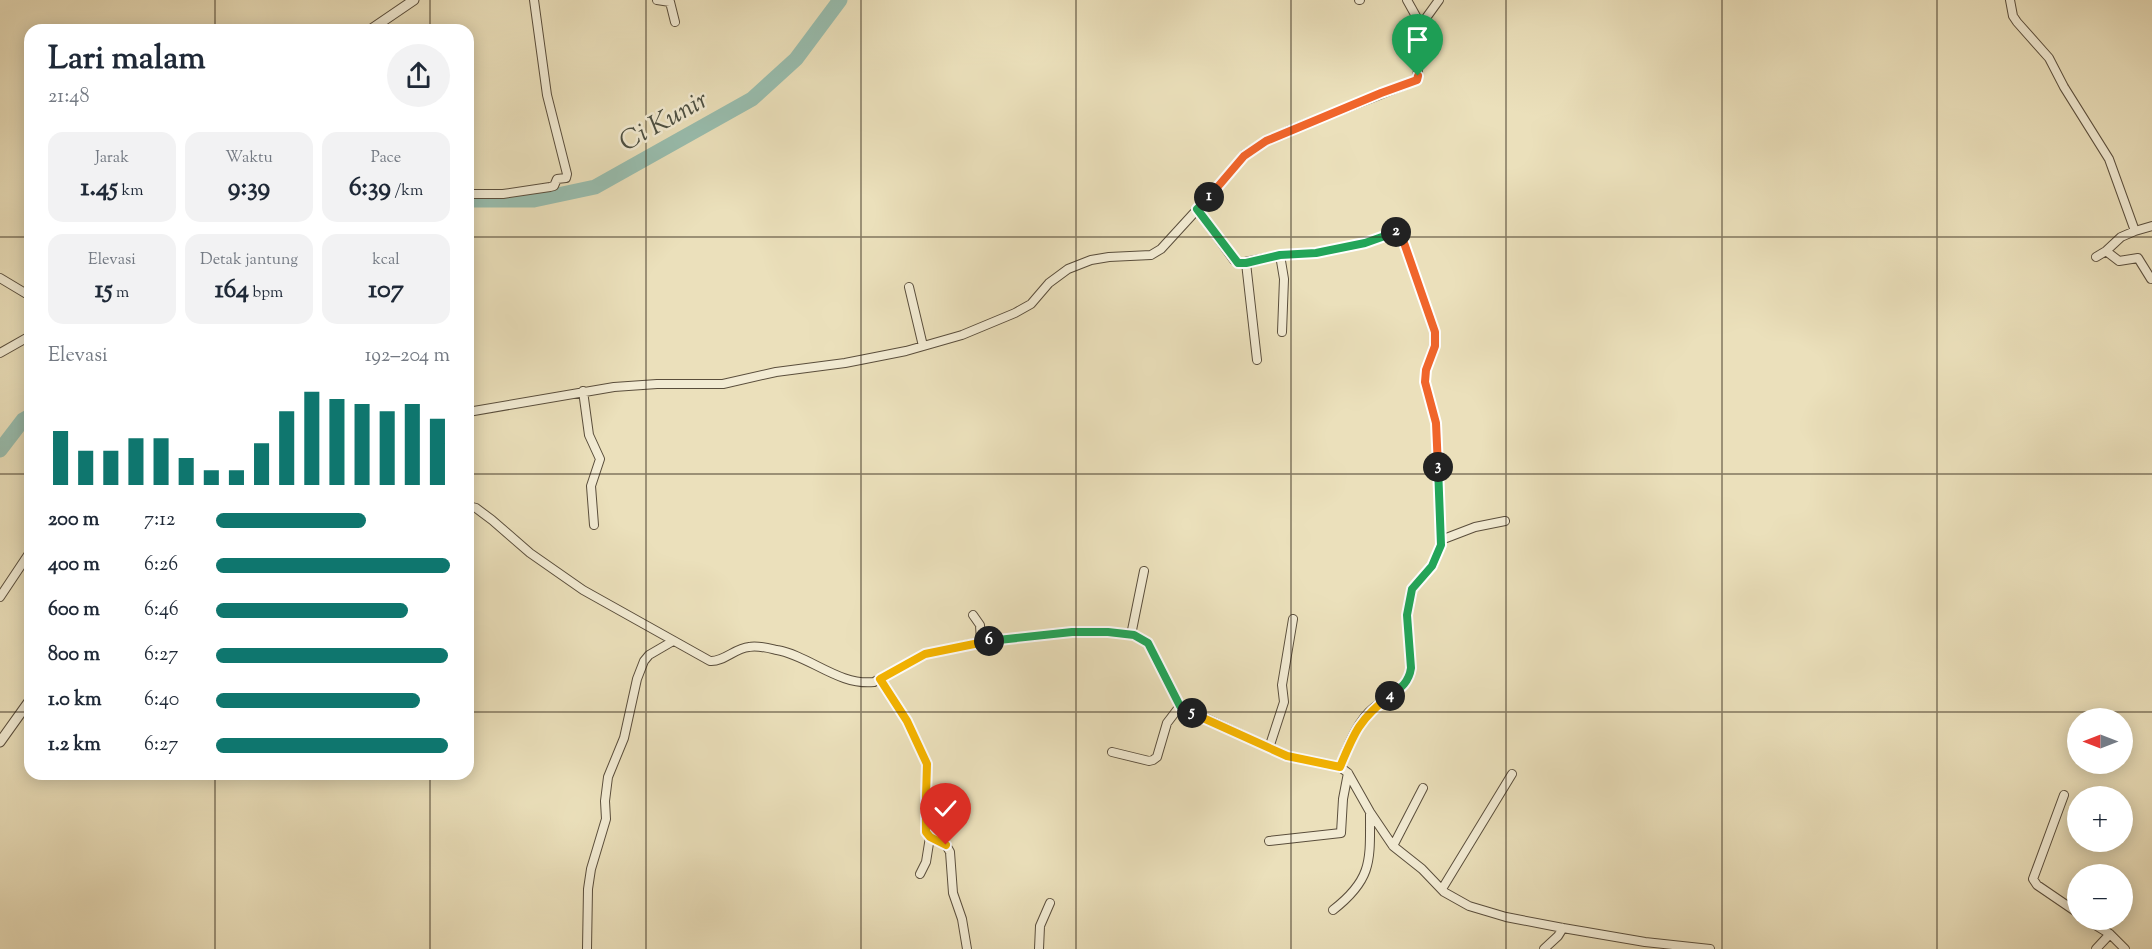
<!DOCTYPE html>
<html lang="id">
<head>
<meta charset="utf-8">
<style>
  :root { --surface:#fff; --page:#f2f2f3; --text:#1f2937; --muted:#747a83; --accent:#0f766e }
  body { margin:0; font-family:"Sorts Mill Goudy",serif; background:var(--page); color:var(--text); height:100vh; display:flex; flex-direction:column; font-size:22px; white-space:nowrap }
  * { box-sizing:border-box; margin:0 }
  p { font-size:20px; color:var(--muted) }
  .icon { flex:none; width:33px; height:33px; fill:none; stroke:currentColor; stroke-width:2; stroke-linecap:round; stroke-linejoin:round }
  .map { position:relative; flex:1; overflow:hidden }
  .details { position:absolute; left:24px; top:24px; width:450px; height:756px; display:flex; flex-direction:column; background:var(--surface); border-radius:18px; box-shadow:0 3px 15px #0003 }
  .details>* { flex:none }
  .needle { width:39px; rotate:270deg }
  .tools { position:absolute; left:2067px; top:708px; display:grid; gap:12px }
  .tools a { display:grid; place-items:center; width:66px; height:66px; border-radius:50%; background:var(--surface); box-shadow:0 3px 15px #0003; font-size:30px }
  .pin { position:absolute; display:grid; place-items:center; width:51px; height:51px; color:#fff; margin:-62px -26px; border-radius:50% 50% 50% 0; rotate:-45deg; box-shadow:0 0 6px #0007 }
  .pin .icon { rotate:45deg }
  .km { position:absolute; width:30px; height:30px; margin:-15px; border-radius:50%; background:#222; color:#fff; font-size:16px; line-height:30px; text-align:center }
  .round { display:grid; place-items:center; flex:none; width:63px; height:63px; border-radius:32px; background:var(--page) }
  .summary { display:flex; align-items:center; justify-content:space-between; height:102px; padding:0 24px }
  h1 { font-size:33px; font-weight:800; line-height:45px }
  .figures { display:grid; grid-template-columns:repeat(3,1fr); gap:9px; height:102px; padding:6px 24px }
  .figures div { display:grid; align-content:center; border-radius:15px; background:var(--page); text-align:center }
  .figures b { font-size:26px; font-weight:800 }
  .figures small { font-size:16px; font-weight:400 }
  .figures p { font-size:16px }
  .chart { height:168px; padding:12px 24px }
  .chart p { display:flex; justify-content:space-between }
  .chart svg { width:100%; height:108px; margin-top:6px; stroke:var(--accent); stroke-width:6 }
  ul { padding:0 24px; list-style:none; font-size:20px }
  li { display:grid; grid-template-columns:96px 72px 1fr; align-items:center; height:45px }
  li i { height:15px; border-radius:8px; background:var(--accent) }
  .map>svg:first-child { display:block }
</style>
</head>
<body>
<div class="map">
<svg width="2152" height="949" viewBox="0 0 2152 949">
  <rect width="100%" height="100%" fill="#ebe0bb"/>
  <filter id="stains"><feTurbulence type="fractalNoise" baseFrequency=".00333" numOctaves="4"/><feColorMatrix values="0 0 0 0 .2 0 0 0 0 .09 0 0 0 0 .02 0 0 0 .5 -.17"/></filter>
  <radialGradient id="worn" r=".72"><stop offset=".6" stop-color="#630" stop-opacity="0"/><stop offset="1" stop-color="#630" stop-opacity=".3"/></radialGradient>
  <g fill="none" stroke-linecap="round" stroke-linejoin="round">
    <!-- river -->
    <path stroke="#98bdae" stroke-width="15" d="M 468,200 L 534,200 L 595,187 L 752,99 L 796,59 L 840,0
      M 0,450 L 23,420 L 30,416"/>
    <!-- minor casing -->
    <g stroke="#5a4e3c" stroke-width="10">
      <path id="minor" d="M 657,0 L 670,2 L 675,22
        M 1359,0 L 1360,0
        M 1407,0 L 1422,27
        M 2010,0 L 2013,16 L 2017,22 L 2049,58 L 2064,87 L 2109,159 L 2135,231 L 2152,226
        M 468,194 L 503,194 L 550,187 L 554,186 L 557,179 L 566,178 L 567,174 L 547,95 L 534,0
        M 1197,209 L 1234,260 L 1240,263 L 1280,255 L 1316,253 L 1365,243 L 1392,233 L 1399,233 L 1402,237 L 1435,332 L 1435,346 L 1426,370 L 1425,382 L 1436,423 L 1441,545 L 1433,565 L 1412,589 L 1407,615 L 1411,668 C 1407,691 1384,697 1369,712 C 1355,727 1347,748 1340,767
        M 2106,251 L 2119,261 L 2138,258 L 2151,279
        M 1280,255 L 1284,279 L 1282,332
        M 2096,257 L 2106,251 L 2121,237 L 2135,231
        M 1246,263 L 1257,360
        M 0,278 L 30,296
        M 909,287 L 923,346
        M 0,353 L 30,336
        M 583,391 L 589,435 L 600,459 L 591,486 L 594,525
        M 468,412 L 614,387 L 657,384 L 723,384 L 776,372 L 845,363 L 906,351 L 962,335 L 1015,313 L 1031,304 L 1049,283 L 1068,269 L 1091,260 L 1109,257 L 1151,255 L 1161,249 L 1226,178 L 1244,155 L 1266,141 L 1288,131 L 1417,80 L 1422,27 L 1426,18 L 1439,0
        M 468,506 L 476,508 L 492,520 L 530,553 L 583,590 L 710,661 C 724,662 735,648 749,647 C 757,645 768,648 777,650 C 810,656 839,686 874,682 L 925,654 L 981,642 L 1072,632 L 1109,632 L 1134,635 L 1148,643 L 1180,706 L 1287,756 L 1340,767 L 1348,773 L 1370,812 L 1393,846 L 1422,869 L 1444,892 L 1469,906 L 1506,917 L 1563,928 L 1645,942 L 1710,949
        M 1441,540 L 1475,527 L 1505,521
        M 0,597 L 30,552
        M 973,615 L 980,625 L 981,642
        M 1131,635 L 1144,571
        M 880,679 L 907,721 L 927,764 L 925,829 L 930,837 L 946,845 L 950,852 L 953,893 L 962,919 L 967,949
        M 1269,748 L 1284,702 L 1282,685 L 1293,619
        M 1112,752 L 1149,761 L 1153,760 L 1157,757 L 1167,723 L 1180,706
        M 2064,795 L 2033,879 L 2037,885 L 2078,913
        M 1269,841 L 1341,833 L 1343,799 L 1348,773
        M 1393,846 L 1423,788
        M 920,874 L 926,862 L 930,837
        M 1442,889 L 1512,774
        M 1333,910 C 1373,879 1370,860 1370,814
        M 2087,920 L 2110,934 L 2125,949
        M 587,949 L 588,889 L 591,869 L 606,819 L 605,801 L 608,777 L 624,738 L 637,679 L 644,661 L 649,655 L 673,641
        M 1039,949 L 1040,926 L 1050,903
        M 1544,949 L 1558,936 L 1563,928
        M 2096,949 L 2110,934"/>
    </g>
    <!-- tertiary casing -->
    <g stroke="#5a4e3c" stroke-width="11">
      <path id="tertiary" d="M 370,30 L 414,0
        M 0,742 L 30,700"/>
    </g>
    <!-- minor -->
    <use href="#minor" stroke="#f2ebd3" stroke-width="8"/>
    <!-- tertiary -->
    <use href="#tertiary" stroke="#f2ebd3" stroke-width="9"/>
  </g>
  <g fill="none" stroke-linecap="round" stroke-linejoin="round">
    <!-- split-1 casing -->
    <g stroke="#fff" stroke-width="12">
      <path id="split-1" d="M 1209,197 L 1244,156 L 1266,141 L 1381,93 L 1417,80 L 1418,76"/>
    </g>
    <!-- split-2 casing -->
    <g stroke="#fff" stroke-width="12">
      <path id="split-2" d="M 1209,197 L 1197,209 L 1238,263 L 1246,263 L 1280,255 L 1316,253 L 1365,243 L 1396,232"/>
    </g>
    <!-- split-3 casing -->
    <g stroke="#fff" stroke-width="12">
      <path id="split-3" d="M 1396,232 L 1402,237 L 1435,332 L 1435,346 L 1426,370 L 1425,382 L 1436,423 L 1438,467"/>
    </g>
    <!-- split-4 casing -->
    <g stroke="#fff" stroke-width="12">
      <path id="split-4" d="M 1390,696 C 1401,688 1409,682 1411,668 L 1407,615 L 1412,589 L 1432,566 L 1441,545 L 1438,467"/>
    </g>
    <!-- split-5 casing -->
    <g stroke="#fff" stroke-width="12">
      <path id="split-5" d="M 1192,713 L 1287,756 L 1340,767 C 1354,733 1360,718 1390,696"/>
    </g>
    <!-- split-6 casing -->
    <g stroke="#fff" stroke-width="12">
      <path id="split-6" d="M 989,641 L 1072,632 L 1108,632 L 1134,635 L 1148,643 L 1180,706 L 1192,713"/>
    </g>
    <!-- split-7 casing -->
    <g stroke="#fff" stroke-width="12">
      <path id="split-7" d="M 926,797 L 927,764 L 907,721 L 880,679 L 925,654 L 989,641"/>
    </g>
    <!-- split-8 casing -->
    <g stroke="#fff" stroke-width="12">
      <path id="split-8" d="M 926,797 L 926,832 L 930,837 L 946,845"/>
    </g>
    <!-- split-1 -->
    <use href="#split-1" stroke="#f0652b" stroke-width="8"/>
    <!-- split-2 -->
    <use href="#split-2" stroke="#22a559" stroke-width="8"/>
    <!-- split-3 -->
    <use href="#split-3" stroke="#f0652b" stroke-width="8"/>
    <!-- split-4 -->
    <use href="#split-4" stroke="#22a559" stroke-width="8"/>
    <!-- split-5 -->
    <use href="#split-5" stroke="#f5b400" stroke-width="8"/>
    <!-- split-6 -->
    <use href="#split-6" stroke="#22a559" stroke-width="8"/>
    <!-- split-7 -->
    <use href="#split-7" stroke="#f5b400" stroke-width="8"/>
    <!-- split-8 -->
    <use href="#split-8" stroke="#f5b400" stroke-width="8"/>
  </g>
  <!-- grid -->
  <path fill="none" stroke="#2a1e12" stroke-width="1.5" stroke-opacity="0.55" d="M 215,0 L 215,30M 430,0 L 430,30M 646,0 L 646,949M 861,0 L 861,949M 1076,0 L 1076,949M 1291,0 L 1291,949M 1506,0 L 1506,949M 1722,0 L 1722,949M 1937,0 L 1937,949M 0,237 L 30,237M 468,237 L 2152,237M 0,474 L 30,474M 468,474 L 2152,474M 0,712 L 30,712M 468,712 L 2152,712M 215,774 L 215,949M 430,774 L 430,949"/>
  <g text-anchor="middle" stroke-width="5" stroke-linejoin="round" paint-order="stroke">
    <!-- water labels -->
    <g font-size="27" font-style="italic" fill="#4b4e41" stroke="#f2ebd3">
      <text transform="translate(663 120) rotate(-29)" y="9">Ci Kunir</text>
    </g>
  </g>
  <rect width="100%" height="100%" filter="url(#stains)"/>
  <rect width="100%" height="100%" fill="url(#worn)"/>
</svg>
<div class="tools">
<a><svg class="needle" viewBox="-14 -14 28 28"><path d="M0-13l5 13h-10z" fill="#e53935"/><path d="M0 13l5-13h-10z" fill="#747a83"/></svg></a>
<a>+</a>
<a>−</a>
</div>
<div class="pin" style="left:1418px;top:76px;background:#1e9e55"><svg class="icon" aria-label="arrive" viewBox="0 0 24 24"><path d="M6 21V4h12l-3 4 3 4H6"/></svg></div>
<div class="pin" style="left:946px;top:845px;background:#d93025"><svg class="icon" aria-label="check" viewBox="0 0 24 24"><path d="M5 12l5 5 9-10"/></svg></div>
<b class="km" style="left:1209px;top:197px">1</b>
<b class="km" style="left:1396px;top:232px">2</b>
<b class="km" style="left:1438px;top:467px">3</b>
<b class="km" style="left:1390px;top:696px">4</b>
<b class="km" style="left:1192px;top:713px">5</b>
<b class="km" style="left:989px;top:641px">6</b>
<section class="details">
<div class="summary"><div><h1>Lari malam</h1><p>21:48</p></div><a class="round"><svg class="icon" aria-label="share" viewBox="0 0 24 24"><path d="M12 15V3M7 8l5-5 5 5M5 13v7h14v-7"/></svg></a></div>
<div class="figures">
<div><p>Jarak</p><b>1.45<small> km</small></b></div>
<div><p>Waktu</p><b>9:39</b></div>
<div><p>Pace</p><b>6:39<small> /km</small></b></div>
</div>
<div class="figures">
<div><p>Elevasi</p><b>15<small> m</small></b></div>
<div><p>Detak jantung</p><b>164<small> bpm</small></b></div>
<div><p>kcal</p><b>107</b></div>
</div>
<div class="chart"><p><span>Elevasi</span>192–204 m</p>
<svg viewBox="0 0 160 44" preserveAspectRatio="none"><path d="M5 44V22M15 44V30M25 44V30M35 44V25M45 44V25M55 44V33M65 44V38M75 44V38M85 44V27M95 44V14M105 44V6M115 44V9M125 44V11M135 44V14M145 44V11M155 44V17"/></svg>
</div>
<ul>
<li><b>200 m</b>7:12<i style="width:64%"></i></li>
<li><b>400 m</b>6:26<i style="width:100%"></i></li>
<li><b>600 m</b>6:46<i style="width:82%"></i></li>
<li><b>800 m</b>6:27<i style="width:99%"></i></li>
<li><b>1.0 km</b>6:40<i style="width:87%"></i></li>
<li><b>1.2 km</b>6:27<i style="width:99%"></i></li>
</ul>
</section>
</div>
</body>
</html>
